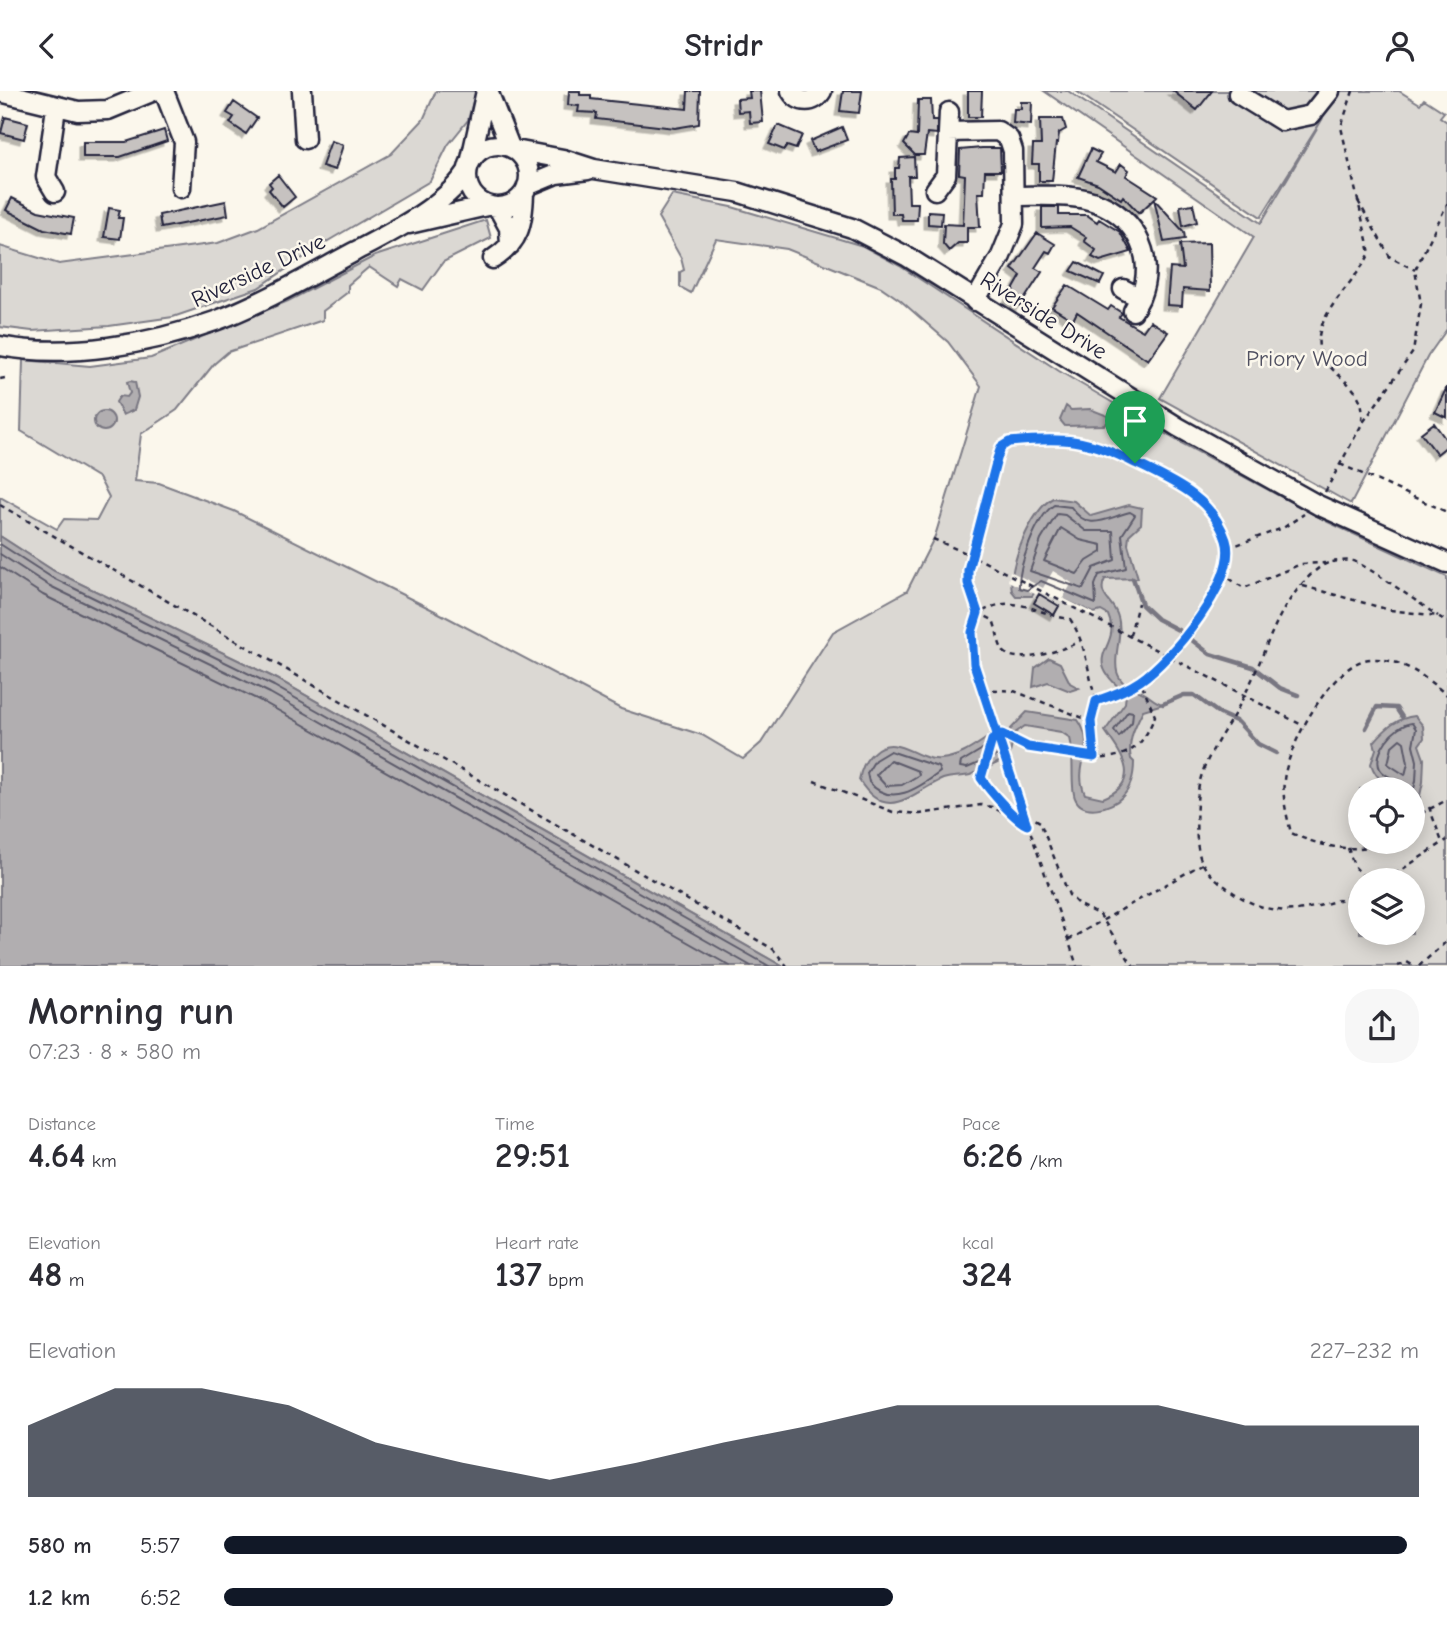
<!DOCTYPE html>
<html lang="en">
<head>
<meta charset="utf-8">
<style>
  :root { --surface:#fff; --page:#f7f7f7; --text:#2b2b33; --muted:#7c7c81; --accent:#111827 }
  body { margin:0; font-family:"Comic Neue",sans-serif; background:var(--page); color:var(--text); height:100vh; display:flex; flex-direction:column; font-size:26px; white-space:nowrap }
  * { box-sizing:border-box; margin:0 }
  p { font-size:23px; color:var(--muted) }
  .icon { flex:none; width:38px; height:38px; fill:none; stroke:currentColor; stroke-width:2; stroke-linecap:round; stroke-linejoin:round }
  .map { position:relative; height:875px; overflow:hidden }
  .drawer { display:flex; flex-direction:column; background:var(--surface); flex:1 }
  .drawer>* { flex:none }
  .fabs { position:absolute; left:1348px; top:686px; display:grid; gap:14px }
  .fabs a { display:grid; place-items:center; width:77px; height:77px; border-radius:50%; background:var(--surface); box-shadow:0 4px 18px #0003; font-size:35px }
  .pin { position:absolute; display:grid; place-items:center; width:60px; height:60px; color:#fff; margin:-72px -30px; border-radius:50% 50% 50% 0; rotate:-45deg; box-shadow:0 0 7px #0007 }
  .pin .icon { rotate:45deg }
  .round { display:grid; place-items:center; flex:none; width:74px; height:74px; border-radius:28px; background:var(--page) }
  .head { display:flex; align-items:center; justify-content:space-between; height:119px; padding:0 28px }
  h1 { font-size:38px; font-weight:700; line-height:52px }
  .stats { display:grid; grid-template-columns:repeat(3,1fr); gap:10px; height:119px; padding:7px 28px }
  .stats div { display:grid; align-content:center }
  .stats b { font-size:35px; font-weight:700 }
  .stats small { font-size:19px; font-weight:400 }
  .stats p { font-size:19px }
  .chart { height:196px; padding:14px 28px }
  .chart p { display:flex; justify-content:space-between }
  .chart svg { width:100%; height:126px; margin-top:7px; fill:var(--accent); opacity:.7 }
  ul { padding:0 28px; list-style:none; font-size:23px }
  li { display:grid; grid-template-columns:112px 84px 1fr; align-items:center; height:52px }
  li i { height:18px; border-radius:9px; background:var(--accent) }
  header { display:flex; justify-content:space-between; align-items:center; height:91px; padding:0 28px; background:var(--surface); font-size:32px; font-weight:700 }
  .map>svg:first-child { display:block }
</style>
</head>
<body>
<header><svg class="icon" aria-label="back" viewBox="0 0 24 24"><path d="M15 5l-7 7 7 7"/></svg>Stridr<svg class="icon" aria-label="person" viewBox="0 0 24 24"><circle cx="12" cy="8" r="4"/><path d="M4 21q1-7 8-7t8 7"/></svg></header>
<div class="map">
<svg width="1447" height="875" viewBox="0 0 1447 875">
  <defs>
    <filter id="shadow"><feDropShadow dx="-4.5" dy="4.5" stdDeviation="0" flood-color="#0004"/></filter>
  </defs>
  <rect width="100%" height="100%" fill="#fbf7ec"/>
  <filter id="ink" filterUnits="userSpaceOnUse"><feTurbulence type="fractalNoise" baseFrequency=".0143" numOctaves="2"/><feDisplacementMap in="SourceGraphic" scale="14" xChannelSelector="R" yChannelSelector="G"/><feConvolveMatrix kernelMatrix="1 2 1 2 8 2 1 2 1" color-interpolation-filters="sRGB"/></filter>
  <g filter="url(#ink)">
    <!-- green -->
    <path fill="#dbd8d3" stroke="#7e7d87" stroke-width="2" fill-rule="evenodd" d="M 436,0 L 476,0 L 468,29 L 448,54 L 430,90 L 328,150 L 258,197 L 173,226 L 109,235 L 32,240 L 0,236 L 0,155 L 59,173 L 218,152 L 258,137 L 391,63 L 423,29 Z
      M 1044,0 L 1068,0 L 1261,132 L 1323,27 L 1261,126 L 1076,0 L 1399,0 L 1420,13 L 1424,8 L 1444,21 L 1440,26 L 1447,31 L 1447,238 L 1428,265 L 1351,413 L 1160,307 L 1254,146 Z
      M 672,104 L 732,116 L 863,155 L 900,175 L 1059,280 L 1181,352 L 1328,431 L 1447,486 L 1447,875 L 782,875 L 277,588 L 54,480 L 0,445 L 0,406 L 57,438 L 64,428 L 97,429 L 109,406 L 99,387 L 21,340 L 23,269 L 90,275 L 151,267 L 288,210 L 375,165 L 486,129 L 491,147 L 443,171 L 423,199 L 402,188 L 398,195 L 369,176 L 348,194 L 348,201 L 323,220 L 323,229 L 228,261 L 214,273 L 177,319 L 141,343 L 135,390 L 159,392 L 234,420 L 437,521 L 621,618 L 702,644 L 743,668 L 761,652 L 833,541 L 907,500 L 935,445 L 981,295 L 948,251 L 900,209 L 881,196 L 787,158 L 716,148 L 691,202 L 680,196 L 680,181 L 684,179 L 681,167 L 658,126 ZM 1360,698 L 1412,698 L 1412,751 L 1360,751 ZM 1360,789 L 1412,789 L 1412,842 L 1360,842 Z"/>
    <!-- water -->
    <path fill="#b1aeb0" stroke="#787681" stroke-width="2" d="M 130,290 L 135,291 L 138,306 L 134,319 L 123,324 L 116,311 L 120,305 L 127,306 L 130,302 L 127,291 Z
      M 1066,315 L 1071,319 L 1090,318 L 1113,327 L 1104,334 L 1065,335 L 1060,329 Z
      M94 330a10 10 0 1 1 20 0a10 10 0 1 1-20 0Z
      M 1053,407 L 1074,410 L 1091,425 L 1129,414 L 1142,417 L 1141,433 L 1129,444 L 1128,453 L 1138,487 L 1105,488 C 1096,505 1114,510 1118,526 C 1126,553 1098,587 1139,600 C 1149,603 1153,611 1163,613 L 1143,619 C 1135,635 1127,650 1131,668 L 1134,671 C 1134,683 1131,697 1122,706 C 1112,717 1082,725 1075,707 C 1070,694 1075,665 1070,647 L 1061,641 L 1025,635 L 1015,642 L 1009,666 C 996,673 983,679 970,684 C 961,686 952,685 943,688 C 912,701 887,734 859,689 C 861,678 865,668 874,661 C 896,641 917,671 941,668 C 965,666 980,650 1000,639 L 1009,640 L 1027,621 L 1078,629 C 1098,657 1072,674 1085,703 L 1103,707 C 1143,691 1122,664 1105,640 L 1125,612 L 1126,602 C 1076,564 1124,558 1108,524 L 1101,520 L 1094,522 L 1038,497 L 1032,505 L 1016,505 L 1012,500 C 1007,478 1032,417 1053,407 Z
      M 0,445 L 54,480 L 277,588 L 782,875 L 0,875 Z
      M 1049,567 L 1060,572 L 1070,592 L 1079,597 L 1070,600 L 1048,591 L 1033,596 L 1035,577 Z
      M 1415,625 L 1423,635 L 1424,647 L 1419,654 L 1424,668 L 1423,691 L 1419,709 L 1412,720 L 1412,698 C 1393,698 1377,692 1371,673 L 1376,658 L 1374,651 C 1386,637 1397,627 1415,625 Z"/>
    <!-- pier -->
    <path fill="#fbf7ec" d="M 1010,480 L 1043,497 L 1053,480 L 1072,492 L 1063,507 L 1097,524 L 1093,525 L 1039,501 L 1037,504 L 1008,490 Z"/>
    <g fill="none" stroke-linecap="round" stroke-linejoin="round">
      <!-- shore -->
      <path stroke="#5b5a6a" stroke-width="2" d="M 1054,414 L 1071,416 C 1088,442 1106,427 1130,421 L 1135,424 L 1122,444 L 1126,477 L 1099,484 L 1095,494 L 1096,513 L 1041,490 L 1027,499 L 1019,497 C 1018,476 1036,426 1054,414 Z
        M 1057,423 L 1065,424 L 1086,440 L 1113,440 L 1115,469 L 1094,477 L 1083,498 L 1030,480 L 1041,449 Z
        M 1061,437 L 1080,449 L 1102,454 L 1102,461 L 1087,470 L 1077,483 L 1044,470 Z
        M 0,453 L 51,486 L 274,595 L 769,875
        M 0,463 L 48,494 L 270,602 L 751,875
        M 0,476 L 43,504 L 265,612 L 730,875
        M 1128,620 L 1133,621 L 1132,631 L 1119,646 L 1114,639 Z
        M 1001,647 L 1006,650 L 1003,662 L 967,677 L 960,676 L 961,671 Z
        M 1400,648 L 1404,651 L 1408,672 L 1405,684 L 1388,673 L 1392,655 Z
        M 890,660 L 938,676 L 940,681 C 919,697 890,717 869,691 L 867,682 L 875,669 Z
        M 890,669 L 918,680 L 919,684 L 902,694 L 886,695 L 876,684 Z
        M 1400,698 L 1398,691 C 1392,686 1384,685 1380,678 C 1372,662 1394,634 1412,632 L 1416,638 L 1413,654 L 1417,670 L 1416,690 L 1412,705"/>
      <!-- stream -->
      <path stroke="#787681" stroke-width="4.5" d="M 1133,487 L 1142,514 L 1157,528 L 1180,540 L 1210,563 L 1253,576 L 1280,597 L 1298,604
        M 1163,613 L 1184,604 L 1194,604 L 1220,623 L 1238,631 L 1258,653 L 1276,662
        M 1366,637 L 1377,616 L 1396,617 L 1402,626"/>
    </g>
    <!-- building -->
    <path fill="#c6c2c0" stroke="#22223b" stroke-width="2" filter="url(#shadow)" d="M 569,0 L 580,0 L 580,4 L 591,4 L 591,8 L 687,18 L 688,0 L 700,0 L 699,33 L 675,37 L 596,28 L 597,22 L 578,21 L 579,15 L 568,14 Z
      M 749,0 L 760,0 L 763,31 L 750,32 L 749,20 L 738,21 L 737,8 L 750,7 Z
      M 843,0 L 862,0 L 859,22 L 840,20 Z
      M 968,0 L 982,0 L 981,26 L 968,26 Z
      M 1173,0 L 1212,0 L 1197,19 Z
      M 918,9 L 931,9 L 932,29 L 937,29 L 937,43 L 927,42 L 924,64 L 915,64 L 904,53 L 909,44 L 917,45 Z
      M 234,11 L 257,27 L 246,43 L 230,32 L 234,26 L 227,22 Z
      M 1021,11 L 1032,11 L 1031,34 L 1013,32 L 1014,18 L 1021,18 Z
      M 5,26 L 28,32 L 24,48 L 1,42 Z
      M 1040,28 L 1063,28 L 1066,38 L 1059,42 L 1058,52 L 1056,52 L 1052,90 L 1039,90 L 1039,73 L 1032,73 L 1033,54 L 1041,54 Z
      M 778,34 L 802,44 L 796,58 L 787,55 L 784,59 L 769,53 Z
      M 842,36 L 847,49 L 815,61 L 810,50 Z
      M 164,39 L 167,50 L 120,66 L 83,66 L 83,51 L 126,51 Z
      M 331,50 L 343,54 L 335,79 L 322,75 Z
      M 982,57 L 1000,57 L 1001,80 L 985,80 L 984,102 L 978,102 L 980,136 L 967,136 L 967,152 L 958,152 L 949,160 L 943,153 L 944,133 L 963,134 L 965,84 L 959,83 L 960,59 Z
      M 1091,58 L 1101,63 L 1096,71 L 1116,81 L 1121,73 L 1129,79 L 1126,85 L 1157,105 L 1154,108 L 1184,141 L 1185,148 L 1164,151 L 1154,108 L 1139,122 L 1123,105 L 1121,108 L 1098,93 L 1078,86 Z
      M 914,66 L 915,85 L 908,85 L 909,112 L 918,112 L 917,129 L 902,129 L 901,123 L 892,123 L 891,88 L 895,88 L 895,77 L 899,77 L 900,67 Z
      M 278,84 L 295,106 L 283,116 L 269,99 L 272,96 L 269,92 Z
      M 12,107 L 38,120 L 74,127 L 71,143 L 44,138 L 6,119 Z
      M 226,110 L 228,124 L 161,137 L 159,124 Z
      M 1193,113 L 1197,131 L 1183,135 L 1180,115 Z
      M 1042,116 L 1059,116 L 1059,124 L 1087,124 L 1097,131 L 1099,128 L 1120,141 L 1131,161 L 1100,170 L 1092,166 L 1096,159 L 1084,150 L 1086,146 L 1070,136 L 1042,137 Z
      M 109,117 L 120,119 L 118,127 L 123,127 L 120,148 L 104,146 Z
      M 928,120 L 942,121 L 941,134 L 928,133 Z
      M 1037,142 L 1055,153 L 1050,162 L 1046,160 L 1035,177 L 1042,181 L 1020,215 L 1008,208 L 1021,185 L 1012,178 Z
      M 1209,152 L 1210,200 L 1183,198 L 1182,215 L 1167,214 L 1170,177 L 1183,178 L 1180,153 Z
      M 1077,171 L 1104,185 L 1100,193 L 1071,180 Z
      M 1067,194 L 1108,219 L 1111,215 L 1122,222 L 1119,226 L 1143,240 L 1150,230 L 1168,241 L 1148,269 L 1077,221 L 1073,229 L 1052,216 Z
      M 1447,296 L 1447,327 L 1435,321 Z
      M 1434,332 L 1447,350 L 1447,355 L 1437,363 L 1421,342 Z
      M 1039,503 L 1059,515 L 1054,524 L 1034,512 Z"/>
    <g fill="none" stroke-linecap="round" stroke-linejoin="round">
      <!-- minor casing -->
      <g stroke="#22223b" stroke-width="23">
        <path id="minor" d="M 164,0 L 184,51 L 181,97
          M 302,0 L 305,48
          M 488,0 L 510,56
          M 791,0 C 799,13 814,13 822,0
          M 0,1 L 78,20 L 108,19 L 154,0
          M 1238,3 L 1282,30 L 1311,24 L 1330,0
          M 948,41 L 998,40 L 1009,48 L 1013,60 L 1014,133 L 1001,165 L 975,210
          M467 85a31 31 0 1 1 62 0a31 31 0 1 1-62 0Z
          M 515,59 L 563,68 L 594,78 L 737,101 L 852,137 L 906,165 L 1178,336 L 1318,414 L 1447,472
          M 471,68 L 486,0
          M 527,95 L 556,83 L 588,79
          M 935,99 L 946,84 L 949,21
          M 55,101 L 46,86 L 56,17
          M 1015,105 C 1038,105 1063,103 1085,108 C 1132,119 1158,163 1140,207
          M 498,117 L 509,137 L 510,154
          M 409,133 L 487,115
          M 493,168 C 520,151 523,132 524,102
          M 1123,198 L 1140,207 L 1133,220
          M 0,255 C 68,268 151,253 215,230 C 263,212 309,185 354,161 C 390,142 443,116 466,82"/>
      </g>
      <!-- path -->
      <path stroke="#22223b" stroke-width="2.5" stroke-dasharray="5 5" stroke-linecap="butt" d="M 1353,0 L 1341,36 L 1370,162 C 1357,187 1333,207 1322,234 C 1305,278 1356,283 1362,316 C 1363,321 1362,327 1362,332
        M 1358,110 L 1390,166 L 1415,179
        M 0,288 L 5,287
        M 1340,373 L 1447,421
        M 1325,401 L 1362,333 L 1413,261 L 1421,213 L 1415,179 L 1447,113
        M 0,414 L 773,858 L 787,875
        M 933,448 L 973,465 L 968,492 L 978,522 L 971,556 L 978,587 L 992,621
        M 1228,457 L 1283,437 L 1304,423
        M 1221,482 L 1244,497 L 1301,473 L 1325,472
        M 1303,495 L 1390,519 L 1438,525 L 1447,531
        M 1130,544 L 1138,512
        M 1140,590 L 1192,539 L 1215,500 L 1228,462 L 1226,448 L 1199,405 L 1101,354 L 1076,349 L 1009,351 L 1001,356 L 997,368 L 973,465 L 1304,635
        M 983,598 L 1014,600 L 1091,630 L 1094,666
        M 1091,630 L 1096,610
        M 1010,675 C 1029,743 1055,808 1077,875
        M 814,690 L 893,721 L 920,723 L 981,714 L 992,716 L 1027,734
        M 1429,716 L 1442,751
        M 1412,727 L 1447,709
        M 1026,728 L 1033,727 L 1040,731 L 1069,804 L 1079,814 L 1100,824 L 1133,875
        M 1015,729 L 1009,717 L 981,687 L 995,646 L 1002,643 C 1032,658 1104,681 1134,657 C 1145,649 1150,636 1155,625 L 1140,590 L 1096,610 C 1088,582 1086,552 1070,528 C 1047,526 1022,508 999,514 C 992,515 984,520 978,522 L 993,529 C 997,538 998,554 1004,561 C 1019,575 1065,558 1080,550
        M 1384,751 C 1356,764 1319,755 1291,742 C 1287,725 1282,707 1284,689 C 1287,656 1334,569 1371,568 C 1402,567 1425,586 1447,604
        M 1348,757 L 1354,775 L 1367,789
        M 1386,789 L 1447,749
        M 1360,802 C 1310,818 1276,833 1230,799 C 1221,792 1208,783 1203,773 C 1194,759 1196,717 1198,700 C 1203,664 1229,637 1244,605 C 1258,579 1267,549 1281,523 C 1290,507 1313,474 1332,471 C 1338,470 1347,469 1353,470 C 1365,473 1423,515 1438,525
        M 1068,849 L 1202,773
        M 1398,875 L 1407,871 L 1414,875
        M 1419,875 L 1447,850"/>
      <!-- minor -->
      <use href="#minor" stroke="#fbf7ec" stroke-width="18"/>
      <!-- path-bridge -->
      <path stroke="#22223b" stroke-width="2.5" stroke-dasharray="5 5" stroke-linecap="butt" d="M 992,621 L 1010,675"/>
    </g>
  </g>
  <g fill="none" stroke-linecap="round" stroke-linejoin="round" filter="url(#ink)">
    <!-- route casing -->
    <g stroke="#fff" stroke-width="14">
      <path id="route" d="M 1135,372 C 1087,347 1063,346 1009,351 L 1001,356 L 997,368 L 968,479 L 968,492 L 978,522 L 972,541 L 974,573 L 1027,734 C 1014,728 990,700 981,687 L 992,649 L 1002,643 L 1028,656 L 1094,666 L 1091,630 L 1096,610 C 1111,605 1127,599 1140,590 C 1171,569 1239,488 1226,449 C 1212,406 1172,390 1135,372"/>
    </g>
    <!-- route -->
    <use href="#route" stroke="#1a73e8" stroke-width="9"/>
  </g>
  <g text-anchor="middle" stroke-width="5" stroke-linejoin="round" paint-order="stroke">
    <!-- street labels -->
    <g font-size="23" fill="#22223b" stroke="#fbf7ec">
      <text transform="translate(258 179) rotate(-25)" y="8">Riverside Drive</text>
      <text transform="translate(1044 224) rotate(32)" y="8">Riverside Drive</text>
    </g>
    <!-- park labels -->
    <g font-size="23" fill="#505061" stroke="#fbf7ec">
      <text x="1307" y="275">Priory Wood</text>
    </g>
  </g>
</svg>
<div class="fabs">
<a><svg class="icon" aria-label="locate" viewBox="0 0 24 24"><circle cx="12" cy="12" r="6"/><path d="M12 2v4M12 18v4M2 12h4M18 12h4"/></svg></a>
<a><svg class="icon" aria-label="layers" viewBox="0 0 24 24"><path d="M12 4l9 5-9 5-9-5zM3 14l9 5 9-5"/></svg></a>
</div>
<div class="pin" style="left:1135px;top:372px;background:#1e9e55"><svg class="icon" aria-label="arrive" viewBox="0 0 24 24"><path d="M6 21V4h12l-3 4 3 4H6"/></svg></div>
</div>
<section class="drawer">
<div class="head"><div><h1>Morning run</h1><p>07:23 · 8 × 580 m</p></div><a class="round"><svg class="icon" aria-label="share" viewBox="0 0 24 24"><path d="M12 15V3M7 8l5-5 5 5M5 13v7h14v-7"/></svg></a></div>
<div class="stats">
<div><p>Distance</p><b>4.64<small> km</small></b></div>
<div><p>Time</p><b>29:51</b></div>
<div><p>Pace</p><b>6:26<small> /km</small></b></div>
</div>
<div class="stats">
<div><p>Elevation</p><b>48<small> m</small></b></div>
<div><p>Heart rate</p><b>137<small> bpm</small></b></div>
<div><p>kcal</p><b>324</b></div>
</div>
<div class="chart"><p><span>Elevation</span>227–232 m</p>
<svg viewBox="0 0 160 44" preserveAspectRatio="none"><path d="M0 44V19L10 6L20 6L30 12L40 25L50 32L60 38L70 32L80 25L90 19L100 12L110 12L120 12L130 12L140 19L150 19L160 19V44z"/></svg>
</div>
<ul>
<li><b>580 m</b>5:57<i style="width:99%"></i></li>
<li><b>1.2 km</b>6:52<i style="width:56%"></i></li>
</ul>
</section>
</body>
</html>
